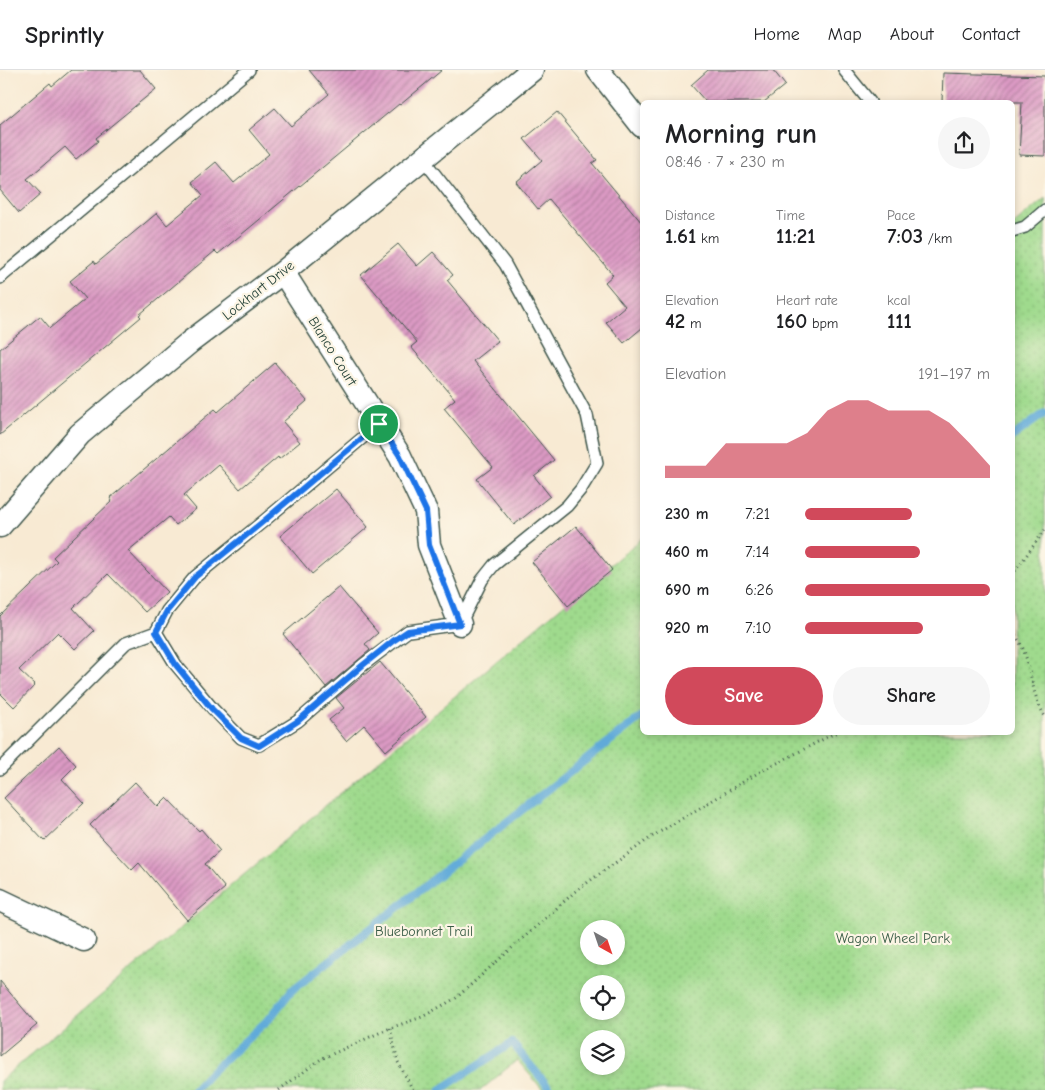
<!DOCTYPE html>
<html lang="en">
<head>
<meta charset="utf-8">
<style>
  :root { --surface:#fff; --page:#f6f6f6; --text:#202124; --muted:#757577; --line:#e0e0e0; --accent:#d1495b }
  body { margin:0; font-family:"Comic Neue",sans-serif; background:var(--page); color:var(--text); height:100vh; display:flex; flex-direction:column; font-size:19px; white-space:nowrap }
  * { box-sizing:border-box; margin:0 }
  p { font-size:16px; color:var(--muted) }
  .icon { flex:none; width:28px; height:28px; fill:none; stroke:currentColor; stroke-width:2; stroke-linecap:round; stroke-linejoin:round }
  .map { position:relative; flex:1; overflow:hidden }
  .details { position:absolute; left:640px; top:30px; width:375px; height:635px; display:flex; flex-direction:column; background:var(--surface); border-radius:8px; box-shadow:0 2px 8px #0003 }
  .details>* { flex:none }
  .needle { width:32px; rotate:140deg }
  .tools { position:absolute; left:580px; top:850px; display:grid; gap:10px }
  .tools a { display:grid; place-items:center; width:45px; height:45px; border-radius:50%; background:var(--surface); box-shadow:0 2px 8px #0003; font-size:25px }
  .pin { position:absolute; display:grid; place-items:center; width:42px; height:42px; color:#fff; margin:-21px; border:2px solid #fff; border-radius:50%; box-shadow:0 1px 5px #0007 }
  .round { display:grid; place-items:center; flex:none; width:52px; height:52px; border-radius:26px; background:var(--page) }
  .head { display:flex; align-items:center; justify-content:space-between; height:85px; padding:0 25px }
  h1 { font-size:28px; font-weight:700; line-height:38px }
  .stats { display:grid; grid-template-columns:repeat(3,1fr); gap:8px; height:85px; padding:5px 25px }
  .stats div { display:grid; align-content:center }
  .stats b { font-size:21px; font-weight:700 }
  .stats small { font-size:14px; font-weight:400 }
  .stats p { font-size:14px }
  .chart { height:140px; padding:10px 25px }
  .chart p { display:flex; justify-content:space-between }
  .chart svg { width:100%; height:90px; margin-top:5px; fill:var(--accent); opacity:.7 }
  .action { display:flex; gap:10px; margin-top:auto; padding:10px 25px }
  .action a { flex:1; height:58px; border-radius:30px; background:var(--accent); color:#fff; font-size:20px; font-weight:700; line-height:58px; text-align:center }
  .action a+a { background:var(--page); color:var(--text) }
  ul { padding:0 25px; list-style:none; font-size:16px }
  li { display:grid; grid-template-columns:80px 60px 1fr; align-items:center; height:38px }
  li i { height:12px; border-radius:6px; background:var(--accent) }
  header { display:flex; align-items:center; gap:30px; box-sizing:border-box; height:70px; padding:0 25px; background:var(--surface); border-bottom:1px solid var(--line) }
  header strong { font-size:24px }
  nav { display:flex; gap:28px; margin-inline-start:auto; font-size:18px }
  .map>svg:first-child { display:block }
</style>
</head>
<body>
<header>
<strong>Sprintly</strong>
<nav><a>Home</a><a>Map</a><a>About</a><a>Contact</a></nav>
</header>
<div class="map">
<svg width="1045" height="1020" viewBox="0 0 1045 1020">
  <defs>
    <pattern id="park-dots" width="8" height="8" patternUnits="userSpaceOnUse" patternTransform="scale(1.25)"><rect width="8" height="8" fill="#9fda8d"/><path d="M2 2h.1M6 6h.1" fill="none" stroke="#88bc7a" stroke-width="1.8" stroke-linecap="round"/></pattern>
    <pattern id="building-hatch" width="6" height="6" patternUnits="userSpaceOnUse" patternTransform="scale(1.25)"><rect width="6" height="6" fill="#dc9ac4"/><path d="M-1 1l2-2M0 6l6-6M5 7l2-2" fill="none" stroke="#b27fa0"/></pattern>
  </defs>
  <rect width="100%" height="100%" fill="#fcf5e5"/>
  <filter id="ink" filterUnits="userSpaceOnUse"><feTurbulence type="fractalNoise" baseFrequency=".02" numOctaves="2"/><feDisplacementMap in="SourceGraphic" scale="10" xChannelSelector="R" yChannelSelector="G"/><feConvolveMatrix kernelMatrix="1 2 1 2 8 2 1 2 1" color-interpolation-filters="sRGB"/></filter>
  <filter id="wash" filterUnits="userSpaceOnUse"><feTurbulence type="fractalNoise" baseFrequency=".0096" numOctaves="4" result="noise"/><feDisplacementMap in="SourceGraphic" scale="20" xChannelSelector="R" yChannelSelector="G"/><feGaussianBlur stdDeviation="1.12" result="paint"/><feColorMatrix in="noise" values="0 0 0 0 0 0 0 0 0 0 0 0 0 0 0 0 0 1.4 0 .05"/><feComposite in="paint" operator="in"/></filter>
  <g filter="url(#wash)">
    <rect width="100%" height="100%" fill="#f8ead3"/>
    <!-- park -->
    <path fill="url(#park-dots)" stroke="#5f8c60" fill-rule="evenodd" d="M 1045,128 L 1045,1020 L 543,1020 L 517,990 L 481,1020 L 0,1020 L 0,1011 L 642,468 L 642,662 L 1012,662 L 1013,155 ZM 589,859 L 616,859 L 616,886 L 589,886 ZM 589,914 L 616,914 L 616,941 L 589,941 ZM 589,969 L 616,969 L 616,996 L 589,996 Z"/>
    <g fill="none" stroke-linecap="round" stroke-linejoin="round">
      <!-- stream -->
      <path stroke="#61aad9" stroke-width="8" d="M 1012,367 L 1045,343
        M 194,1020 L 211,1002 L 270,948 L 291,921 L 642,646
        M 440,1020 L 512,973 L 551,1020"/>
    </g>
    <g id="blocks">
      <!-- building -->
      <path fill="url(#building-hatch)" d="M 71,0 L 140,0 L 156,19 L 96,68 L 98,71 L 76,89 L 65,77 L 27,109 L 41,124 L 19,143 L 0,120 L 0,55 L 50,13 L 52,16 Z
        M 309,0 L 442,0 L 400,35 L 399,34 L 218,184 L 215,181 L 139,245 L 141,247 L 0,365 L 0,279 L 40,246 L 50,258 L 85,229 L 70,211 L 94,191 L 96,194 L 157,143 L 167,155 L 203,125 L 192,112 L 216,92 L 234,113 L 269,84 L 249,60 L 275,38 L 291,56 L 329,24 Z
        M 708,0 L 773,0 L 785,15 L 764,32 L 706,32 L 691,15 Z
        M 943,3 L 1045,6 L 1045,86 L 1019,85 L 1022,32 L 942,32 Z
        M 557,42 L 597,90 L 592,93 L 642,153 L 642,258 L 624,273 L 606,252 L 625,236 L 605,212 L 613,205 L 549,129 L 538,139 L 516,112 L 542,90 L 524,69 Z
        M 398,174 L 417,196 L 433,182 L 453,205 L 447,210 L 498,271 L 473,291 L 554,390 L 534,406 L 550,426 L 514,455 L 477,409 L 493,397 L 444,338 L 455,329 L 411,277 L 417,272 L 361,205 Z
        M 275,293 L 307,331 L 283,352 L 300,372 L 279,389 L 278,387 L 240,419 L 219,395 L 184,425 L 196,439 L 176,455 L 169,447 L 128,481 L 167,522 L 145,542 L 108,504 L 73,538 L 94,561 L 75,579 L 58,562 L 19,600 L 35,615 L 14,637 L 0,623 L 0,546 L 57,491 L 53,487 L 112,431 L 110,428 L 215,339 L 218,342 Z
        M 336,419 L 368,457 L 312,504 L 280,466 Z
        M 576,456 L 612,500 L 568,536 L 532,492 Z
        M 339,517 L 378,563 L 365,574 L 370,580 L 326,617 L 283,564 Z
        M 380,592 L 426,647 L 386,681 L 364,655 L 346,671 L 329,650 L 344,638 L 336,628 Z
        M 59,676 L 76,695 L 62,709 L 84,733 L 44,771 L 4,728 Z
        M 135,712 L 158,737 L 167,728 L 199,761 L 201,759 L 220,781 L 205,794 L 225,818 L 187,850 L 139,793 L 132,800 L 90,755 Z
        M 0,911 L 37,955 L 0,986 Z"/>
    </g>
  </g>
  <g filter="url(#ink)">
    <use href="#blocks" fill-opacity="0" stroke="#40574c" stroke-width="1"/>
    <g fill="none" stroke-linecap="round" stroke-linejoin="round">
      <!-- lane casing -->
      <g stroke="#40574c" stroke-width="14">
        <path id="lane" d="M 844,0 L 870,32
          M 1012,161 L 1025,157 L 1045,140
          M 0,208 L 249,0
          M 379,354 L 265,450 L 195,507 L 167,541 L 156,562 L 176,595 L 213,639 L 241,668 L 259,675 L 298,651 L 363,595 L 408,561 L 460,554 L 482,510 L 494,495 L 567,436 L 581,419 L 597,393 L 587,345 L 505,194 L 423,89
          M 0,699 L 126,573 L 156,562"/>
      </g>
      <!-- street casing -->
      <g stroke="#40574c" stroke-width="25">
        <path id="street" d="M 598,0 L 642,56
          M 283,202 L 400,386 L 426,441 L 429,475 L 460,554
          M 0,456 L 80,364 L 190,272 L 283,202 L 532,0
          M 0,830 L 84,870"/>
      </g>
      <!-- path -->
      <path stroke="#40574c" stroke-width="3" stroke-dasharray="1 4" stroke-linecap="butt" d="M 1012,505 L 1045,460
        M 1012,561 C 1033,584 1028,621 1045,646
        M 390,958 L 398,992 L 413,1020
        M 279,1020 L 321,989 L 390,958 L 422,947 L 456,928 L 577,820 L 653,766 L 758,703 L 837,662"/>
      <!-- lane -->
      <use href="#lane" stroke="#fff" stroke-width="11"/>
      <!-- street -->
      <use href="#street" stroke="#fff" stroke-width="22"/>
    </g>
  </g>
  <g fill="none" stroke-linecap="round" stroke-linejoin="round" filter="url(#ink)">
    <!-- route casing -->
    <g stroke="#fff" stroke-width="10">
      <path id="route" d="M 379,354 L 400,386 L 426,441 L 429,475 L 460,554 L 408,561 L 393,571 L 363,595 L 298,651 L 259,676 L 241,668 L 212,639 L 176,595 L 156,562 L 167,541 L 195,507 L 265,450 Z"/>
    </g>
    <!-- route -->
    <use href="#route" stroke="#1a73e8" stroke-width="6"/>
  </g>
  <g text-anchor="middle" stroke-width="4.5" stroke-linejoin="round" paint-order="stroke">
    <!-- street labels -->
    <g font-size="14" fill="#1f3d34" stroke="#fcf5e5">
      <text transform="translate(258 220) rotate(-38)" y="5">Lockhart Drive</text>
      <text transform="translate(333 281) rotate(58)" y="5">Blanco Court</text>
    </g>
    <!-- park labels -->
    <g font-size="14" fill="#395c46" stroke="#fcf5e5">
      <text x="424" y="866">Bluebonnet Trail</text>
      <text x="893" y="873">Wagon Wheel Park</text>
    </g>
  </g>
</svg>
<div class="tools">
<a><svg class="needle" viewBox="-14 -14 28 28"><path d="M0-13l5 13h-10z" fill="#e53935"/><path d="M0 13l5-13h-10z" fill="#757577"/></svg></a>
<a><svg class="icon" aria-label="locate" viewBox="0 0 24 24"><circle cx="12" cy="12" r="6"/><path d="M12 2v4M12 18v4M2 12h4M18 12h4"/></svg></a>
<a><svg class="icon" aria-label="layers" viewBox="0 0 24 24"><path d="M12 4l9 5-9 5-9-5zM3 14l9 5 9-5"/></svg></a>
</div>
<div class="pin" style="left:379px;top:354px;background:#1e9e55"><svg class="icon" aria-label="arrive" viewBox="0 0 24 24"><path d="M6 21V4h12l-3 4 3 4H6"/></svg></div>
<section class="details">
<div class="head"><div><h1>Morning run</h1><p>08:46 · 7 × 230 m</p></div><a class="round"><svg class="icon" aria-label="share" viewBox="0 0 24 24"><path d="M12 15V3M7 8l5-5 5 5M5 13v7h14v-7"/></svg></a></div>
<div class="stats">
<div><p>Distance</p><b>1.61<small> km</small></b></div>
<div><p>Time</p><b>11:21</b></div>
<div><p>Pace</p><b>7:03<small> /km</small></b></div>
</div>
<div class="stats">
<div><p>Elevation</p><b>42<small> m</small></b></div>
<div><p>Heart rate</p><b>160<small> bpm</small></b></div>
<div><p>kcal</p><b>111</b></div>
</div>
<div class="chart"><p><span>Elevation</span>191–197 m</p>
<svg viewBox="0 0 160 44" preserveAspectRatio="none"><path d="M0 44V38L10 38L20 38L30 27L40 27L50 27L60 27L70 22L80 11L90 6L100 6L110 11L120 11L130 11L140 17L150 27L160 38V44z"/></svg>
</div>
<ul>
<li><b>230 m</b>7:21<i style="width:58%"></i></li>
<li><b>460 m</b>7:14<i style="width:62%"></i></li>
<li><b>690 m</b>6:26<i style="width:100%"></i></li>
<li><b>920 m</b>7:10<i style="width:64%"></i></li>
</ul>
<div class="action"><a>Save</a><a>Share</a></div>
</section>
</div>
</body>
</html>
